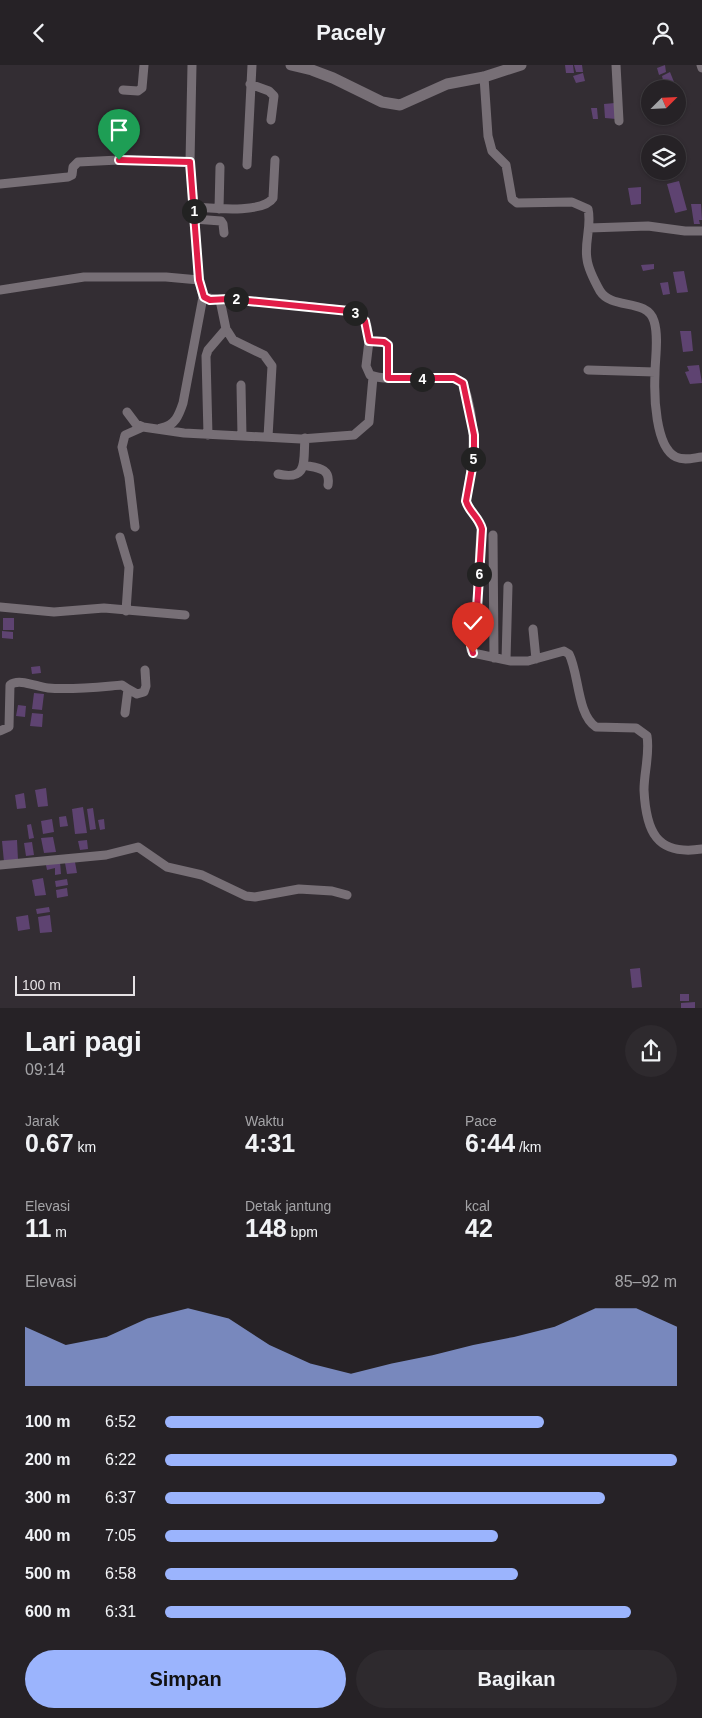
<!DOCTYPE html>
<html lang="id">
<head>
<meta charset="utf-8">
<style>
  :root { --surface:#262226; --page:#2e2a2e; --text:#f1f3f6; --muted:#a4a4a7; --line:#423f43; --accent:#9bb4fd }
  body { margin:0; font-family:Helvetica,sans-serif; background:var(--page); color:var(--text); height:100vh; display:flex; flex-direction:column; font-size:19px; white-space:nowrap }
  * { box-sizing:border-box; margin:0 }
  p { font-size:16px; color:var(--muted) }
  .icon { flex:none; width:28px; height:28px; fill:none; stroke:currentColor; stroke-width:2; stroke-linecap:round; stroke-linejoin:round }
  .map { position:relative; height:943px; overflow:hidden }
  .side { display:flex; flex-direction:column; background:var(--surface); flex:1 }
  .side>* { flex:none }
  .needle { width:32px; rotate:66deg }
  .controls { position:absolute; left:641px; top:15px; display:grid; gap:10px }
  .controls a { display:grid; place-items:center; width:45px; height:45px; border-radius:50%; background:var(--surface); box-shadow:0 1px 4px #0004,0 0 0 1px var(--line); font-size:25px }
  .scale { position:absolute; left:15px; bottom:12px; width:120px; box-sizing:border-box; padding-left:5px; border:2px solid #e5e1e4; border-top:0; font-size:14px; line-height:18px; white-space:nowrap; color:#e5e1e4; -webkit-text-stroke:4px #332d33; paint-order:stroke }
  .pin { position:absolute; display:grid; place-items:center; width:42px; height:42px; color:#fff; margin:-51px -21px; border-radius:50% 50% 50% 0; rotate:-45deg; box-shadow:0 0 5px #0007 }
  .pin .icon { rotate:45deg }
  .km { position:absolute; width:25px; height:25px; margin:-12px; border-radius:50%; background:#222; color:#fff; font-size:14px; line-height:25px; text-align:center }
  .round { display:grid; place-items:center; flex:none; width:52px; height:52px; border-radius:26px; background:var(--page) }
  .headline { display:flex; align-items:center; justify-content:space-between; height:85px; padding:0 25px }
  h1 { font-size:28px; font-weight:800; line-height:38px }
  .metrics { display:grid; grid-template-columns:repeat(3,1fr); gap:8px; height:85px; padding:5px 25px }
  .metrics div { display:grid; align-content:center }
  .metrics b { font-size:25px; font-weight:800 }
  .metrics small { font-size:14px; font-weight:400 }
  .metrics p { font-size:14px }
  .chart { height:140px; padding:10px 25px }
  .chart p { display:flex; justify-content:space-between }
  .chart svg { width:100%; height:90px; margin-top:5px; fill:var(--accent); opacity:.7 }
  .button { display:flex; gap:10px; margin-top:auto; padding:10px 25px }
  .button a { flex:1; height:58px; border-radius:30px; background:var(--accent); color:#111; font-size:20px; font-weight:800; line-height:58px; text-align:center }
  .button a+a { background:var(--page); color:var(--text) }
  ul { padding:0 25px; list-style:none; font-size:16px }
  li { display:grid; grid-template-columns:80px 60px 1fr; align-items:center; height:38px }
  li i { height:12px; border-radius:6px; background:var(--accent) }
  header { display:flex; justify-content:space-between; align-items:center; height:65px; padding:0 25px; background:var(--surface); font-size:22px; font-weight:800 }
  .map>svg:first-child { display:block }
</style>
</head>
<body>
<header><svg class="icon" aria-label="back" viewBox="0 0 24 24"><path d="M15 5l-7 7 7 7"/></svg>Pacely<svg class="icon" aria-label="person" viewBox="0 0 24 24"><circle cx="12" cy="8" r="4"/><path d="M4 21q1-7 8-7t8 7"/></svg></header>
<div class="map">
<svg width="702" height="943" viewBox="0 0 702 943">
  <rect width="100%" height="100%" fill="#332d33"/>
  <!-- building -->
  <path fill="#5e4371" d="M 565,0 L 573,0 L 574,8 L 566,8 Z
    M 574,0 L 582,0 L 583,7 L 576,7 Z
    M 665,0 L 666,7 L 659,10 L 657,3 Z
    M 670,7 L 674,17 L 664,19 L 662,11 Z
    M 583,8 L 585,16 L 576,18 L 573,11 Z
    M 615,38 L 616,54 L 605,53 L 604,39 Z
    M 591,43 L 597,43 L 598,54 L 593,54 Z
    M 679,116 L 687,145 L 675,148 L 667,119 Z
    M 641,122 L 641,139 L 631,140 L 628,123 Z
    M 691,139 L 701,139 L 702,155 L 699,155 L 700,159 L 694,159 Z
    M 654,199 L 654,204 L 643,206 L 641,200 Z
    M 684,206 L 688,227 L 677,228 L 673,207 Z
    M 668,217 L 670,229 L 663,230 L 660,218 Z
    M 680,266 L 691,266 L 693,286 L 683,287 Z
    M 699,300 L 702,318 L 690,319 L 685,307 L 689,306 L 687,301 Z
    M 3,553 L 14,553 L 14,565 L 3,565 Z
    M 2,566 L 13,567 L 13,574 L 2,573 Z
    M 40,601 L 41,608 L 32,609 L 31,602 Z
    M 34,628 L 44,629 L 42,645 L 32,644 Z
    M 18,640 L 26,641 L 25,652 L 16,651 Z
    M 32,648 L 43,649 L 42,662 L 30,661 Z
    M 46,723 L 48,741 L 38,742 L 35,725 Z
    M 24,728 L 26,743 L 17,744 L 15,730 Z
    M 83,742 L 87,768 L 75,769 L 72,744 Z
    M 93,743 L 96,764 L 90,765 L 87,744 Z
    M 66,751 L 68,761 L 60,762 L 59,752 Z
    M 52,754 L 54,767 L 43,769 L 41,756 Z
    M 104,754 L 105,764 L 100,765 L 98,755 Z
    M 31,759 L 34,773 L 29,774 L 27,760 Z
    M 53,772 L 56,787 L 44,788 L 41,773 Z
    M 17,775 L 18,795 L 4,797 L 2,776 Z
    M 87,775 L 88,784 L 80,785 L 78,776 Z
    M 32,777 L 34,790 L 26,791 L 24,778 Z
    M 60,797 L 61,809 L 55,810 L 55,803 L 47,805 L 46,800 Z
    M 75,797 L 77,808 L 67,809 L 65,798 Z
    M 43,813 L 46,830 L 35,831 L 32,815 Z
    M 67,814 L 68,820 L 56,822 L 55,816 Z
    M 67,823 L 68,831 L 57,833 L 56,825 Z
    M 49,842 L 50,847 L 37,849 L 36,844 Z
    M 28,850 L 30,864 L 18,866 L 16,852 Z
    M 50,850 L 52,867 L 40,868 L 38,852 Z
    M 640,903 L 642,922 L 632,923 L 630,904 Z
    M 680,929 L 689,929 L 689,936 L 680,936 Z
    M 695,937 L 695,943 L 681,943 L 681,938 Z"/>
  <g fill="none" stroke-linecap="round" stroke-linejoin="round">
    <!-- minor -->
    <path stroke="#776f76" stroke-width="9" d="M 192,0 L 190,97 L 199,215 L 203,232 L 220,235 L 226,264 L 208,285 L 206,291 L 208,370
      M 616,0 L 619,56
      M 701,0 L 702,3
      M 484,12 L 488,71 L 492,86 L 506,100 L 512,134 L 517,138 L 572,137 L 588,144 C 592,161 584,177 587,194 C 588,203 595,217 600,226 C 612,245 647,233 654,256 C 659,272 655,293 655,309 C 654,329 655,382 676,392 C 684,396 693,393 702,392
      M 250,19 L 269,26 L 274,31 L 271,55
      M 123,25 L 138,26 L 142,23 L 144,0
      M 247,100 L 252,0
      M 0,119 L 68,112 L 72,110 L 73,102 L 78,97 L 119,95 L 190,97
      M 193,142 C 211,143 263,149 273,133 L 275,95
      M 219,144 L 220,102
      M 194,154 L 221,156 L 223,159 L 224,168
      M 589,163 L 648,161 L 685,166 L 702,166
      M 0,225 L 84,212 L 166,212 L 199,215
      M 220,235 L 276,238 L 349,246 L 356,249 L 361,252 L 367,261 L 369,276 L 366,301 L 370,310 C 391,319 451,306 463,318 C 478,360 474,393 466,436 C 469,447 479,452 481,464 L 476,560 L 471,585 L 473,588 L 511,596 L 528,596 L 564,586 L 569,589 C 579,608 577,650 596,662 L 636,663 L 647,671 C 650,689 644,707 644,725 C 646,766 656,791 702,784
      M 226,264 L 233,275 L 264,290 L 272,301 L 268,372
      M 369,276 L 384,277 L 388,280 L 388,313
      M 588,305 L 655,307
      M 241,320 L 242,371
      M 127,347 L 136,359 L 143,362
      M 161,363 C 175,361 179,350 183,338 L 203,232
      M 303,400 C 316,403 331,402 328,420
      M 278,409 C 309,416 303,396 305,373
      M 135,462 L 129,412 L 122,382 L 125,370 L 143,362 L 184,368 L 301,374 L 354,370 L 369,357 L 373,312
      M 493,470 L 494,593
      M 120,472 L 129,502 L 126,546
      M 0,542 L 54,547 L 104,543 L 185,550
      M 533,564 L 536,594
      M 506,595 L 508,521
      M 128,624 L 137,629 L 144,627 L 146,621 L 145,605
      M 0,666 L 9,662 L 10,620 C 19,613 37,622 48,623 C 72,625 98,622 122,620 L 128,624 L 125,648
      M 0,800 L 106,790 L 138,782 L 167,802 L 202,810 L 246,831 L 255,832 L 299,824 L 332,826 L 347,830"/>
    <!-- tertiary -->
    <path stroke="#776f76" stroke-width="11" d="M 291,0 L 312,5 L 333,13 L 382,37 L 400,40 L 447,19 L 484,12 L 521,0"/>
  </g>
  <g fill="none" stroke-linecap="round" stroke-linejoin="round">
    <!-- route casing -->
    <g stroke="#fff" stroke-width="10">
      <path id="route" d="M 119,95 L 190,97 L 199,215 L 204,232 L 210,235 L 228,234 L 349,246 L 365,256 L 369,276 L 384,277 L 388,280 L 388,313 L 454,313 L 463,318 L 474,370 L 474,392 L 466,436 C 469,447 479,452 482,464 L 476,560 L 471,581 L 473,588"/>
    </g>
    <!-- route -->
    <use href="#route" stroke="#e11d48" stroke-width="6"/>
  </g>
</svg>
<div class="controls">
<a><svg class="needle" viewBox="-14 -14 28 28"><path d="M0-13l5 13h-10z" fill="#e53935"/><path d="M0 13l5-13h-10z" fill="#a4a4a7"/></svg></a>
<a><svg class="icon" aria-label="layers" viewBox="0 0 24 24"><path d="M12 4l9 5-9 5-9-5zM3 14l9 5 9-5"/></svg></a>
</div>
<div class="scale">100 m</div>
<div class="pin" style="left:119px;top:95px;background:#1e9e55"><svg class="icon" aria-label="arrive" viewBox="0 0 24 24"><path d="M6 21V4h12l-3 4 3 4H6"/></svg></div>
<div class="pin" style="left:473px;top:588px;background:#d93025"><svg class="icon" aria-label="check" viewBox="0 0 24 24"><path d="M5 12l5 5 9-10"/></svg></div>
<b class="km" style="left:194px;top:146px">1</b>
<b class="km" style="left:236px;top:234px">2</b>
<b class="km" style="left:355px;top:248px">3</b>
<b class="km" style="left:422px;top:314px">4</b>
<b class="km" style="left:473px;top:394px">5</b>
<b class="km" style="left:479px;top:509px">6</b>
</div>
<section class="side">
<div class="headline"><div><h1>Lari pagi</h1><p>09:14</p></div><a class="round"><svg class="icon" aria-label="share" viewBox="0 0 24 24"><path d="M12 15V3M7 8l5-5 5 5M5 13v7h14v-7"/></svg></a></div>
<div class="metrics">
<div><p>Jarak</p><b>0.67<small> km</small></b></div>
<div><p>Waktu</p><b>4:31</b></div>
<div><p>Pace</p><b>6:44<small> /km</small></b></div>
</div>
<div class="metrics">
<div><p>Elevasi</p><b>11<small> m</small></b></div>
<div><p>Detak jantung</p><b>148<small> bpm</small></b></div>
<div><p>kcal</p><b>42</b></div>
</div>
<div class="chart"><p><span>Elevasi</span>85–92 m</p>
<svg viewBox="0 0 160 44" preserveAspectRatio="none"><path d="M0 44V15L10 24L20 20L30 11L40 6L50 11L60 24L70 33L80 38L90 33L100 29L110 24L120 20L130 15L140 6L150 6L160 15V44z"/></svg>
</div>
<ul>
<li><b>100 m</b>6:52<i style="width:74%"></i></li>
<li><b>200 m</b>6:22<i style="width:100%"></i></li>
<li><b>300 m</b>6:37<i style="width:86%"></i></li>
<li><b>400 m</b>7:05<i style="width:65%"></i></li>
<li><b>500 m</b>6:58<i style="width:69%"></i></li>
<li><b>600 m</b>6:31<i style="width:91%"></i></li>
</ul>
<div class="button"><a>Simpan</a><a>Bagikan</a></div>
</section>
</body>
</html>
